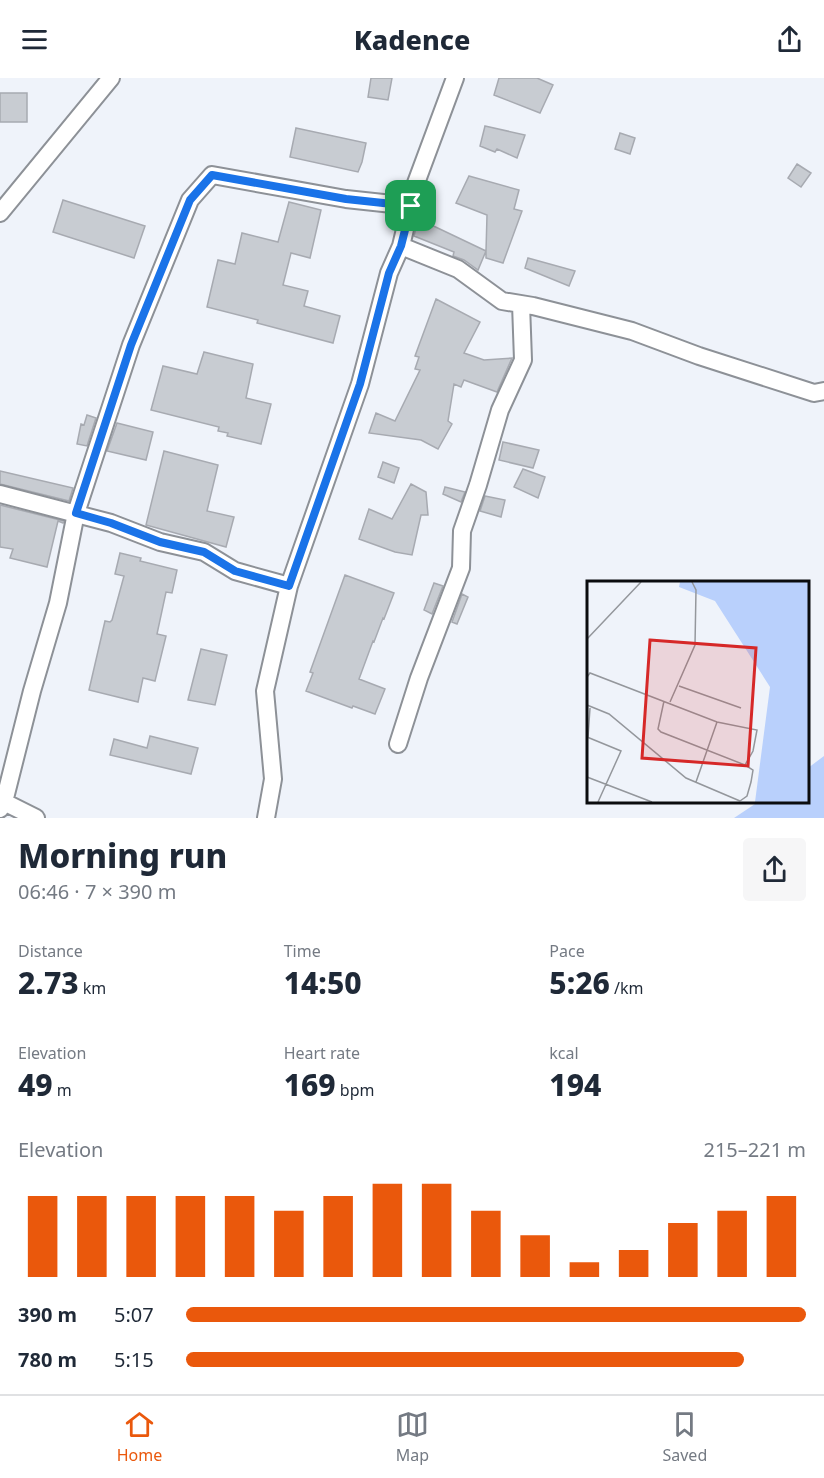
<!DOCTYPE html>
<html lang="en">
<head>
<meta charset="utf-8">
<style>
  :root { --surface:#fff; --page:#f6f6f7; --text:#1f2937; --muted:#747a83; --line:#e0e1e3; --accent:#ea580c }
  body { margin:0; font-family:"Noto Sans",sans-serif; background:var(--page); color:var(--text); height:100vh; display:flex; flex-direction:column; font-size:22px; white-space:nowrap }
  * { box-sizing:border-box; margin:0 }
  p { font-size:20px; color:var(--muted) }
  .icon { flex:none; width:33px; height:33px; fill:none; stroke:currentColor; stroke-width:2; stroke-linecap:round; stroke-linejoin:round }
  .map { position:relative; height:740px; overflow:hidden }
  .drawer { display:flex; flex-direction:column; background:var(--surface); flex:1 }
  .drawer>* { flex:none }
  .pin { position:absolute; display:grid; place-items:center; width:51px; height:51px; color:#fff; margin:-26px; border-radius:12px; box-shadow:0 3px 9px #0006 }
  .round { display:grid; place-items:center; flex:none; width:63px; height:63px; border-radius:6px; background:var(--page) }
  .head { display:flex; align-items:center; justify-content:space-between; height:102px; padding:0 18px }
  h1 { font-size:33px; font-weight:800; line-height:45px }
  .stats { display:grid; grid-template-columns:repeat(3,1fr); gap:9px; height:102px; padding:6px 18px }
  .stats div { display:grid; align-content:center }
  .stats b { font-size:30px; font-weight:800 }
  .stats small { font-size:16px; font-weight:400 }
  .stats p { font-size:16px }
  .chart { height:168px; padding:12px 18px }
  .chart p { display:flex; justify-content:space-between }
  .chart svg { width:100%; height:108px; margin-top:6px; stroke:var(--accent); stroke-width:6 }
  ul { padding:0 18px; list-style:none; font-size:20px }
  li { display:grid; grid-template-columns:96px 72px 1fr; align-items:center; height:45px }
  li i { height:15px; border-radius:8px; background:var(--accent) }
  header { display:flex; justify-content:space-between; align-items:center; height:78px; padding:0 18px; background:var(--surface); font-size:27px; font-weight:800 }
  .dock { display:flex; justify-content:space-around; align-items:center; height:84px; border-top:2px solid var(--line); background:var(--surface); font-size:16px; color:var(--muted) }
  .dock a { display:grid; justify-items:center; gap:3px }
  .dock .selected { color:var(--accent) }
  .map>svg:first-child { display:block }
</style>
</head>
<body>
<header><svg class="icon" aria-label="menu" viewBox="0 0 24 24"><path d="M4 6h16M4 12h16M4 18h16"/></svg>Kadence<svg class="icon" aria-label="share" viewBox="0 0 24 24"><path d="M12 15V3M7 8l5-5 5 5M5 13v7h14v-7"/></svg></header>
<div class="map">
<svg width="824" height="740" viewBox="0 0 824 740">
  <rect width="100%" height="100%" fill="#eff3fa"/>
  <!-- green -->
  <path fill="#b9d0fc" d="M 824,678 L 824,740 L 734,740 L 758,724 L 808,724 L 808,690 Z"/>
  <!-- building -->
  <path fill="#c8ccd2" stroke="#a7aab1" stroke-width="1.5" d="M 371,0 L 392,0 L 388,22 L 368,19 Z
    M 499,0 L 537,0 L 553,7 L 540,35 L 494,17 Z
    M 0,15 L 27,15 L 27,44 L 0,44 Z
    M 485,48 L 525,57 L 517,80 L 497,71 L 495,74 L 480,68 Z
    M 296,50 L 366,65 L 362,84 L 358,94 L 290,79 Z
    M 620,55 L 635,60 L 630,76 L 615,71 Z
    M 797,86 L 811,95 L 801,109 L 788,100 Z
    M 469,98 L 519,112 L 514,131 L 522,133 L 503,185 L 486,180 L 486,173 L 478,192 L 464,182 L 453,178 L 454,174 L 414,158 L 418,143 L 423,144 L 423,143 L 486,173 L 487,137 L 456,125 Z
    M 63,122 L 145,148 L 134,180 L 53,154 Z
    M 289,124 L 321,132 L 310,180 L 291,175 L 283,207 L 308,213 L 304,228 L 340,238 L 333,265 L 257,245 L 258,242 L 207,229 L 218,182 L 235,186 L 242,155 L 278,164 Z
    M 528,180 L 575,193 L 569,208 L 525,190 Z
    M 436,221 L 480,244 L 464,275 L 484,282 L 512,280 L 497,314 L 464,302 L 461,309 L 454,306 L 448,343 L 452,346 L 438,371 L 421,362 L 369,355 L 376,335 L 395,343 L 420,292 L 415,291 L 419,279 L 415,278 Z
    M 204,274 L 253,286 L 246,320 L 271,326 L 261,366 L 227,358 L 228,355 L 218,353 L 219,349 L 151,332 L 163,288 L 197,296 Z
    M 87,337 L 96,340 L 87,368 L 77,366 L 81,346 L 84,347 Z
    M 117,345 L 153,354 L 146,382 L 107,373 Z
    M 503,364 L 539,372 L 533,390 L 499,382 Z
    M 164,373 L 218,387 L 207,433 L 234,439 L 226,469 L 146,447 Z
    M 383,384 L 399,390 L 394,405 L 378,399 Z
    M 523,391 L 545,399 L 538,420 L 514,409 Z
    M 0,393 L 73,410 L 69,423 L 0,406 Z
    M 411,406 L 426,414 L 428,437 L 421,437 L 412,477 L 395,474 L 359,461 L 369,431 L 392,441 Z
    M 445,409 L 465,414 L 461,424 L 443,416 Z
    M 485,418 L 505,422 L 501,439 L 480,433 Z
    M 0,427 L 64,443 L 63,445 L 58,443 L 47,489 L 10,480 L 13,471 L 0,469 Z
    M 120,475 L 141,480 L 140,483 L 177,492 L 172,515 L 166,514 L 157,556 L 166,558 L 155,603 L 143,600 L 138,624 L 89,612 L 105,543 L 110,544 L 112,542 L 124,498 L 115,496 Z
    M 345,497 L 394,515 L 384,541 L 383,540 L 374,564 L 373,563 L 359,601 L 385,611 L 375,636 L 353,628 L 352,630 L 306,613 L 313,595 L 310,594 Z
    M 434,505 L 443,508 L 432,536 L 424,532 Z
    M 462,516 L 468,519 L 457,546 L 452,544 Z
    M 201,571 L 227,577 L 215,627 L 188,622 Z
    M 150,658 L 198,670 L 191,696 L 110,677 L 114,661 L 147,670 Z"/>
  <g fill="none" stroke-linecap="round" stroke-linejoin="round">
    <!-- street casing -->
    <g stroke="#8d9197" stroke-width="20">
      <path id="street" d="M 0,135 L 111,0
        M 401,168 L 458,191 L 502,223 L 533,228 L 632,253 L 699,278 L 814,315 L 824,313
        M 0,416 L 111,445 L 160,464 L 204,474 L 235,493 L 289,508
        M 398,666 L 419,600 L 461,490 L 462,453 L 478,407 L 500,332 L 523,282 L 521,226
        M 4,724 L 32,613 L 58,525 L 76,435 L 131,267 L 190,122 L 212,97 L 346,121 L 411,128
        M 0,731 L 4,724 L 36,740
        M 266,740 L 273,701 L 265,613 L 289,508 L 360,306 L 389,195 L 401,168 L 416,105 L 455,0"/>
    </g>
    <!-- street -->
    <use href="#street" stroke="#fff" stroke-width="16"/>
  </g>
  <g fill="none" stroke-linecap="round" stroke-linejoin="round">
    <!-- route casing -->
    <g stroke="#fff" stroke-width="12">
      <path id="route" d="M 212,97 L 346,121 L 411,128 L 401,168 L 389,195 L 360,306 L 289,508 L 235,493 L 204,474 L 160,464 L 111,445 L 76,435 L 131,267 L 190,122 Z"/>
    </g>
    <!-- route -->
    <use href="#route" stroke="#1a73e8" stroke-width="8"/>
  </g>
  <!-- overview -->
  <g transform="translate(587 503)">
    <rect width="222" height="222" fill="#eff3fa"/>
    <path d="M 93,1 L 222,1 L 222,221 L 168,221 L 183,106 L 128,20 L 92,6 Z" fill="#b9d0fc"/>
    <path fill="none" stroke="#94979c" stroke-width="1.5" d="M 0,58 L 54,1M 0,96 L 3,92 L 130,141 L 170,149 L 166,170 L 158,184 L 166,189 L 164,201 L 160,215 L 153,220M 92,105 L 154,127M 77,120 L 71,148 L 74,151 L 158,184M 83,121 L 108,64 L 109,9 L 105,1M 0,124 L 22,133 L 99,197 L 153,220M 0,156 L 34,170 L 11,221M 1,156 L 3,127M 0,196 L 65,221M 109,201 L 130,141"/>
    <path fill="#d62828" fill-opacity="0.15" stroke="#d62828" stroke-width="3" d="M 63,59 L 169,67 L 161,185 L 55,177 Z"/>
    <rect width="222" height="222" fill="none" stroke="#0b0c0e" stroke-width="3"/>
  </g>
</svg>
<div class="pin" style="left:411px;top:128px;background:#1e9e55"><svg class="icon" aria-label="arrive" viewBox="0 0 24 24"><path d="M6 21V4h12l-3 4 3 4H6"/></svg></div>
</div>
<section class="drawer">
<div class="head"><div><h1>Morning run</h1><p>06:46 · 7 × 390 m</p></div><a class="round"><svg class="icon" aria-label="share" viewBox="0 0 24 24"><path d="M12 15V3M7 8l5-5 5 5M5 13v7h14v-7"/></svg></a></div>
<div class="stats">
<div><p>Distance</p><b>2.73<small> km</small></b></div>
<div><p>Time</p><b>14:50</b></div>
<div><p>Pace</p><b>5:26<small> /km</small></b></div>
</div>
<div class="stats">
<div><p>Elevation</p><b>49<small> m</small></b></div>
<div><p>Heart rate</p><b>169<small> bpm</small></b></div>
<div><p>kcal</p><b>194</b></div>
</div>
<div class="chart"><p><span>Elevation</span>215–221 m</p>
<svg viewBox="0 0 160 44" preserveAspectRatio="none"><path d="M5 44V11M15 44V11M25 44V11M35 44V11M45 44V11M55 44V17M65 44V11M75 44V6M85 44V6M95 44V17M105 44V27M115 44V38M125 44V33M135 44V22M145 44V17M155 44V11"/></svg>
</div>
<ul>
<li><b>390 m</b>5:07<i style="width:100%"></i></li>
<li><b>780 m</b>5:15<i style="width:90%"></i></li>
</ul>
</section>
<nav class="dock">
<a class="selected"><svg class="icon" aria-label="home" viewBox="0 0 24 24"><path d="M3 11l9-7 9 7M6 9v11h12V9"/></svg>Home</a>
<a><svg class="icon" aria-label="map" viewBox="0 0 24 24"><path d="M3 6l6-2 6 2 6-2v14l-6 2-6-2-6 2zM9 4v14M15 6v14"/></svg>Map</a>
<a><svg class="icon" aria-label="saved" viewBox="0 0 24 24"><path d="M7 4h10v16l-5-4-5 4z"/></svg>Saved</a>
</nav>
</body>
</html>
